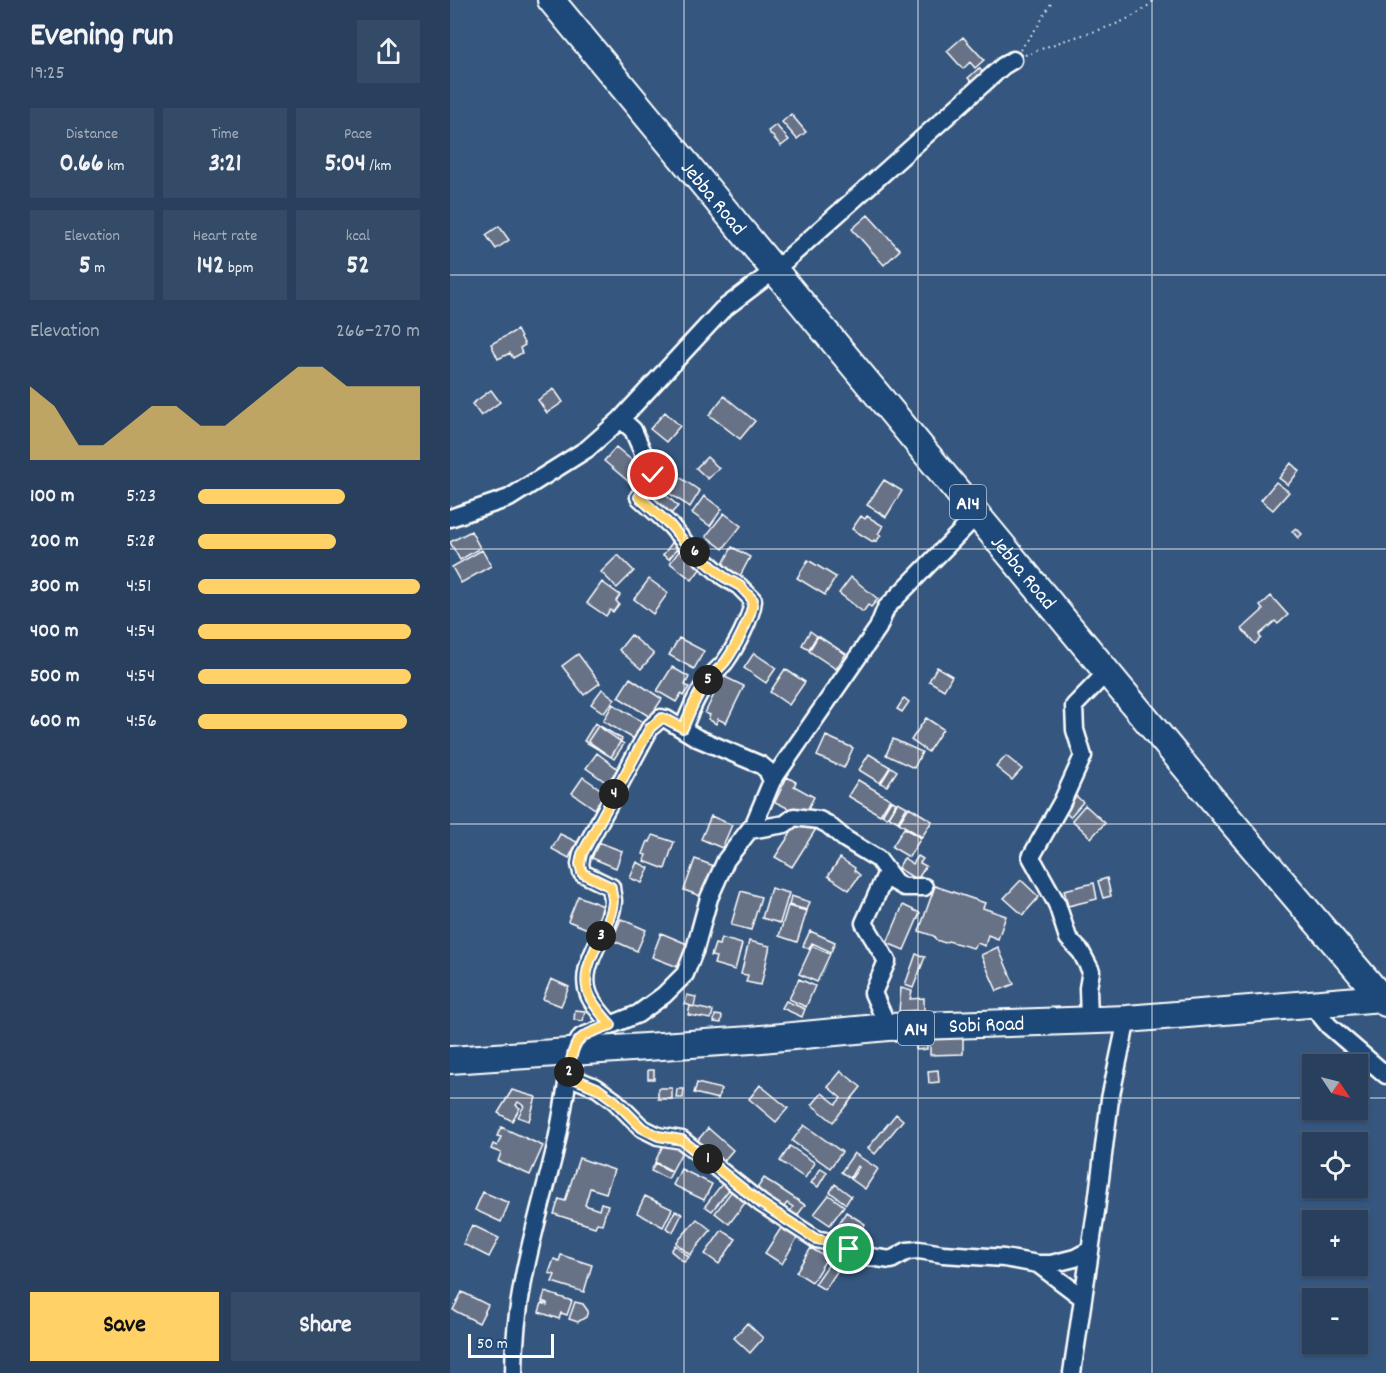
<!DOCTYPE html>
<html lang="en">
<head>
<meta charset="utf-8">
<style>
  :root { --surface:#28405e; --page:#344b67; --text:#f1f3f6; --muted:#a5afbc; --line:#445973; --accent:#ffd166 }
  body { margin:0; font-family:Dekko,sans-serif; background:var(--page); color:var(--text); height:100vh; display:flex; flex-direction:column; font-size:22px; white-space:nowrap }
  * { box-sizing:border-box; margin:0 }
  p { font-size:20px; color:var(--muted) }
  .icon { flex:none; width:33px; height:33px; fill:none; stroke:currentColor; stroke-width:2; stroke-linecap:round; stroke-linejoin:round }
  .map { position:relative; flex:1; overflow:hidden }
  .sheet { display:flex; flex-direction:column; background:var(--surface); width:450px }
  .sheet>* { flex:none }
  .needle { width:39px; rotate:125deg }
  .tools { position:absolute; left:852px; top:1054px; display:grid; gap:12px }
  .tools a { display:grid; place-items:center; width:66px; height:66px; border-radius:0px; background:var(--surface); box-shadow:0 2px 4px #0004,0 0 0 2px var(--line); font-size:30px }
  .scale { position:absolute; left:18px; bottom:15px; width:86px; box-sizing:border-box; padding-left:6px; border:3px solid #fff; border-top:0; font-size:16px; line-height:21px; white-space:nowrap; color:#fff; -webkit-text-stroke:4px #1f4a7a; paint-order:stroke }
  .pin { position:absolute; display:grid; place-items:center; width:51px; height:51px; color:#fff; margin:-26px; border:3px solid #fff; border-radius:50%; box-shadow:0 2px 6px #0007 }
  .km { position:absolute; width:30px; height:30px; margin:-15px; border-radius:50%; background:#222; color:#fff; font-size:16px; line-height:30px; text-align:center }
  .round { display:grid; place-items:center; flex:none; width:63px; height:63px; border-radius:0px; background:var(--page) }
  .overview { display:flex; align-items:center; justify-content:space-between; height:102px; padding:0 30px }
  h1 { font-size:33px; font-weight:700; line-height:45px }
  .stats { display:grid; grid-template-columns:repeat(3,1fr); gap:9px; height:102px; padding:6px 30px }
  .stats div { display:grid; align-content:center; border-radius:0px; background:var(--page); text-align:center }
  .stats b { font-size:26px; font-weight:700 }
  .stats small { font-size:16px; font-weight:400 }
  .stats p { font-size:16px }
  .chart { height:168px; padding:12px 30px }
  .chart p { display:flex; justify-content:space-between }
  .chart svg { width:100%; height:108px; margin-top:6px; fill:var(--accent); opacity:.7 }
  .primary-button { display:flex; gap:12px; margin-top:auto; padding:12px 30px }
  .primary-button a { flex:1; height:69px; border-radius:0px; background:var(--accent); color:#111; font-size:24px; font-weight:700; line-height:69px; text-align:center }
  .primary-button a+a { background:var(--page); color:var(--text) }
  ul { padding:0 30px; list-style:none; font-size:20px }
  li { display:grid; grid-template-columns:96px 72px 1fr; align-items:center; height:45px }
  li i { height:15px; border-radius:8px; background:var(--accent) }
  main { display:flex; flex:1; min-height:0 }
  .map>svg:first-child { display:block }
</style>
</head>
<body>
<main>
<section class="sheet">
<div class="overview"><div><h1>Evening run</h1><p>19:25</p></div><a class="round"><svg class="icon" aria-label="share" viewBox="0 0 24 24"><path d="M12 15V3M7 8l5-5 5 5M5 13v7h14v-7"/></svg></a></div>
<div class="stats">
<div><p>Distance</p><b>0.66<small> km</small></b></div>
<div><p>Time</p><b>3:21</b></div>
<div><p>Pace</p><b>5:04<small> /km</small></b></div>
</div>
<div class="stats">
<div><p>Elevation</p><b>5<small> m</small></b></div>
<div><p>Heart rate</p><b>142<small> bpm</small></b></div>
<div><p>kcal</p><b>52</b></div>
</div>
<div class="chart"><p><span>Elevation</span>266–270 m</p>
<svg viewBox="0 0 160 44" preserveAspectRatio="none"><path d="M0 44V14L10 22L20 38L30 38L40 30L50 22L60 22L70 30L80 30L90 22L100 14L110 6L120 6L130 14L140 14L150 14L160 14V44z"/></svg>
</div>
<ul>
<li><b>100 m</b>5:23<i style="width:66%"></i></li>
<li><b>200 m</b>5:28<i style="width:62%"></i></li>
<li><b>300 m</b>4:51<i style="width:100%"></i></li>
<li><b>400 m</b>4:54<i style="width:96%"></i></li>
<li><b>500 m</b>4:54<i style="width:96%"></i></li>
<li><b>600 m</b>4:56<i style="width:94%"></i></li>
</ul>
<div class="primary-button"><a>Save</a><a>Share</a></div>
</section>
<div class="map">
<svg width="936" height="1373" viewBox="0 0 936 1373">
  <rect width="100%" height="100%" fill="#35567e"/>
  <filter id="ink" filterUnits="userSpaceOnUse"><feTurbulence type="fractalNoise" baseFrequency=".0167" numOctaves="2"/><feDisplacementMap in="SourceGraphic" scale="12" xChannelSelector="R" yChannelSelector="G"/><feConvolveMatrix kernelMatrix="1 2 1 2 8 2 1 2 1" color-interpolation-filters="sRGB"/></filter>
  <g filter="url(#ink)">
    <!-- building -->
    <path fill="#687287" stroke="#fff" stroke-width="1.5" d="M 513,37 L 534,60 L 525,68 L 520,62 L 513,69 L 497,51 Z
      M 529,68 L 535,75 L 524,85 L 518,78 Z
      M 341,114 L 356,132 L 347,139 L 332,122 Z
      M 326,125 L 339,140 L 331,146 L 318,131 Z
      M 418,215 L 450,250 L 434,265 L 402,229 Z
      M 49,226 L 59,240 L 46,249 L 36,235 Z
      M 67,330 L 75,345 L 70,348 L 72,353 L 63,358 L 60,353 L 48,359 L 41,344 Z
      M 104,389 L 113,402 L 97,413 L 88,400 Z
      M 41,390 L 50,402 L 31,416 L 22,404 Z
      M 274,396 L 305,421 L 290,439 L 259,415 Z
      M 215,412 L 230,426 L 216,442 L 200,429 Z
      M 166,447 L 197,473 L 185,487 L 154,461 Z
      M 257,457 L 269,468 L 258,479 L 246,468 Z
      M 841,463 L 849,471 L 838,485 L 829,478 Z
      M 228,476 L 250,491 L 240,507 L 217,492 Z
      M 434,480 L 452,491 L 436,517 L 417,505 Z
      M 826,482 L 839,492 L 823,510 L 811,500 Z
      M 208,488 L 228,506 L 217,518 L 197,500 Z
      M 254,496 L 272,509 L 260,526 L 242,513 Z
      M 274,513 L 291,526 L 273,549 L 256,536 Z
      M 411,516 L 415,519 L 417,516 L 433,526 L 428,534 L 431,535 L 426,542 L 424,540 L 423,542 L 402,529 Z
      M 846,528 L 852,534 L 848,538 L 842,531 Z
      M 21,531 L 30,548 L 10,560 L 0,542 Z
      M 224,540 L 230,545 L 219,559 L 213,555 Z
      M 232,547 L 254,564 L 242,580 L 220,563 Z
      M 282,547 L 300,557 L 289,578 L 271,568 Z
      M 32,550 L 41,566 L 11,583 L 2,567 Z
      M 168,555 L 184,571 L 167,588 L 151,572 Z
      M 358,560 L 386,577 L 375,595 L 347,578 Z
      M 401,577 L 428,599 L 421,607 L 418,605 L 413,612 L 389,593 Z
      M 199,579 L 218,593 L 203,614 L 184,599 Z
      M 152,582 L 170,595 L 166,601 L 169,604 L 163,612 L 160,610 L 156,616 L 137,603 Z
      M 821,596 L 838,615 L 828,624 L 825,621 L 809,635 L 811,638 L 805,644 L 792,629 L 813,610 L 810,606 Z
      M 360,631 L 367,636 L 359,649 L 352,645 Z
      M 181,635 L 204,654 L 191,669 L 169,650 Z
      M 368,636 L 396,654 L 386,669 L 359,651 Z
      M 229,638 L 254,651 L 244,669 L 219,655 Z
      M 304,653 L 326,668 L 316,683 L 294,668 Z
      M 128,654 L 150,683 L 134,695 L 112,666 Z
      M 222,667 L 239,677 L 235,685 L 239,687 L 233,696 L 231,694 L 226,702 L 207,691 Z
      M 487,667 L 502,676 L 494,690 L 479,681 Z
      M 335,669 L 355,682 L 339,705 L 320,692 Z
      M 273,676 L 294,686 L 276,723 L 268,719 L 266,724 L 258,719 L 260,715 L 255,713 Z
      M 180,678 L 212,699 L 200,717 L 168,697 Z
      M 152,689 L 165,699 L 154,713 L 141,704 Z
      M 454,698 L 459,702 L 452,712 L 447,709 Z
      M 163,704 L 194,723 L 184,739 L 153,721 Z
      M 476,718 L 493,729 L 478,752 L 461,740 Z
      M 145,723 L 172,739 L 161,757 L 134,741 Z
      M 148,726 L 174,744 L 164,759 L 138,741 Z
      M 376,736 L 403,748 L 394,768 L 367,756 Z
      M 443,739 L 472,752 L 464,768 L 436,755 Z
      M 147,753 L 168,769 L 157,783 L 136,768 Z
      M 419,754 L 440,767 L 430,783 L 409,770 Z
      M 556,756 L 572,769 L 562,780 L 546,767 Z
      M 441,767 L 447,771 L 437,786 L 431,783 Z
      M 133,777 L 156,793 L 145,809 L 122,793 Z
      M 337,777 L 346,782 L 344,786 L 364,797 L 354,816 L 325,802 Z
      M 408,780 L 440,799 L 430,815 L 398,796 Z
      M 626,796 L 633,802 L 620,817 L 613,810 Z
      M 441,800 L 446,803 L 437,818 L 432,815 Z
      M 448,802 L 457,807 L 448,822 L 439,817 Z
      M 635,805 L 655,823 L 641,838 L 622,820 Z
      M 459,807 L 482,821 L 472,837 L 449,823 Z
      M 261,816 L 282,825 L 272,848 L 251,839 Z
      M 350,819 L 366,829 L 342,867 L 325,857 Z
      M 454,828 L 471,838 L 459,857 L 442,847 Z
      M 110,834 L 127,842 L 119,858 L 102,849 Z
      M 203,835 L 224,842 L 215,869 L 194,861 L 196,855 L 193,854 L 198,841 L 200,842 Z
      M 148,842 L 172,851 L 166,868 L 142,858 Z
      M 468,856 L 473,859 L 470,863 L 476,866 L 467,880 L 448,868 L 454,858 L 463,864 Z
      M 390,858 L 405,868 L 404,870 L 410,875 L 399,890 L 378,876 Z
      M 245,859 L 264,866 L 253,897 L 234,890 Z
      M 187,862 L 199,868 L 192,883 L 180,878 Z
      M 657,878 L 661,896 L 653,898 L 648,881 Z
      M 571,880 L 589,897 L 573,915 L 554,898 Z
      M 644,883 L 647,899 L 618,906 L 614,890 Z
      M 485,886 L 535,903 L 533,908 L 556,916 L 548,939 L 538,935 L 535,946 L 527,943 L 523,948 L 498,941 L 495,943 L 486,940 L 484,936 L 469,931 Z
      M 321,888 L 339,893 L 330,923 L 312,918 Z
      M 291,891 L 311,897 L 301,930 L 281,925 Z
      M 128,896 L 156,907 L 145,932 L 118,921 Z
      M 341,896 L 360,902 L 357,910 L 339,905 Z
      M 453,905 L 470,913 L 454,950 L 437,943 Z
      M 338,906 L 357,911 L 347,942 L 329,936 Z
      M 171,919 L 196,930 L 187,951 L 162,940 Z
      M 360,931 L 385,942 L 381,952 L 362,943 L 359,949 L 353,946 Z
      M 211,933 L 242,946 L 233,969 L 202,957 Z
      M 271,938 L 292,944 L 285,970 L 264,964 L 266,957 L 261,956 L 265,944 L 269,945 Z
      M 299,941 L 320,946 L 311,985 L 296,982 L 298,975 L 291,974 Z
      M 362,946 L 380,954 L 367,982 L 349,974 Z
      M 548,947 L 564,984 L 547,991 L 531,955 Z
      M 466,954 L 475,957 L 463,988 L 455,985 Z
      M 101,979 L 119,987 L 111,1006 L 93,999 Z
      M 349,979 L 365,986 L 356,1007 L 339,999 Z
      M 451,988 L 462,991 L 460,999 L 474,998 L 474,1010 L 449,1011 Z
      M 237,995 L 246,997 L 244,1007 L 235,1004 Z
      M 336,1001 L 355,1009 L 352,1017 L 332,1008 Z
      M 240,1006 L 263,1011 L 261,1019 L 238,1015 Z
      M 125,1010 L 135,1011 L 133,1021 L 124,1020 Z
      M 265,1015 L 272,1016 L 271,1023 L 264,1022 Z
      M 513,1036 L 513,1054 L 480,1055 L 480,1037 Z
      M 466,1039 L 477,1039 L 477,1049 L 466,1050 Z
      M 198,1070 L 204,1070 L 204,1079 L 198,1079 Z
      M 488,1070 L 489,1082 L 479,1083 L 478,1071 Z
      M 391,1071 L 411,1087 L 383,1122 L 362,1105 L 372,1093 L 386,1104 L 391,1098 L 378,1087 Z
      M 247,1083 L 271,1089 L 268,1099 L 244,1093 Z
      M 310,1085 L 338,1108 L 326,1122 L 299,1099 Z
      M 208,1088 L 222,1088 L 222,1099 L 208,1099 Z
      M 227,1089 L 234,1089 L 233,1098 L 226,1098 Z
      M 62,1090 L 86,1097 L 79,1121 L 68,1117 L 74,1106 L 68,1102 L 66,1105 L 70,1108 L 62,1121 L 48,1113 Z
      M 446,1114 L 453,1120 L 425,1154 L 418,1148 Z
      M 354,1125 L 392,1152 L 380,1168 L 342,1141 Z
      M 51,1127 L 93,1146 L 80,1175 L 48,1161 L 51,1153 L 41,1149 L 43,1144 L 47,1146 L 51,1137 L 47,1136 Z
      M 258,1128 L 283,1150 L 272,1163 L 247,1141 Z
      M 216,1139 L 234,1148 L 222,1171 L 205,1162 Z
      M 340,1146 L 365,1163 L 355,1178 L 330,1161 Z
      M 404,1153 L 428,1169 L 415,1189 L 401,1179 L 409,1167 L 407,1166 L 400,1178 L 391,1172 Z
      M 129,1158 L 164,1170 L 156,1193 L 140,1188 L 135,1205 L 149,1210 L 151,1203 L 158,1205 L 152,1224 L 147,1223 L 145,1227 L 104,1214 L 109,1199 L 115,1201 Z
      M 205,1163 L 222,1172 L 218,1179 L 201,1171 Z
      M 371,1168 L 377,1172 L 368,1187 L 361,1183 Z
      M 231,1169 L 262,1184 L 254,1200 L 223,1185 Z
      M 314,1178 L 355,1205 L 344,1220 L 337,1215 L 343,1207 L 337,1203 L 331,1211 L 304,1193 Z
      M 275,1180 L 282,1186 L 262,1211 L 255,1206 Z
      M 385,1184 L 401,1196 L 396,1204 L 380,1192 Z
      M 284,1188 L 298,1199 L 279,1224 L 265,1213 Z
      M 33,1192 L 59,1203 L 51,1222 L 25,1210 Z
      M 379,1195 L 394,1206 L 380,1225 L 364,1214 Z
      M 195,1196 L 222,1209 L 213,1227 L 187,1213 Z
      M 225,1211 L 232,1214 L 223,1232 L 216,1228 Z
      M 396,1212 L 415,1224 L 405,1242 L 399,1238 L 398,1242 L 390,1237 L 392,1234 L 385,1230 Z
      M 247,1219 L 261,1230 L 240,1255 L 226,1243 Z
      M 22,1225 L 49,1238 L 39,1257 L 13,1244 Z
      M 331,1228 L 347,1238 L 332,1264 L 315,1253 Z
      M 272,1230 L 286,1239 L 269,1264 L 255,1254 Z
      M 225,1245 L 239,1257 L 234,1262 L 221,1251 Z
      M 361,1248 L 377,1258 L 362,1282 L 346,1272 Z
      M 111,1255 L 142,1265 L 134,1292 L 102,1282 L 105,1275 L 99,1273 L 104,1259 L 109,1261 Z
      M 381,1261 L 390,1267 L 375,1290 L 365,1284 Z
      M 12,1292 L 38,1305 L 29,1323 L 3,1310 Z
      M 95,1292 L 122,1301 L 117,1315 L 111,1313 L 109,1319 L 89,1312 L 92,1303 L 97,1305 L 97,1303 L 92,1301 Z
      M 125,1302 L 133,1304 L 138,1311 L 136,1317 L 128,1322 L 119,1319 Z
      M 297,1323 L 313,1338 L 300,1353 L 284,1338 Z"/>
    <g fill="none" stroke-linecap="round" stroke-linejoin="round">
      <!-- minor casing -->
      <g stroke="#fff" stroke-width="21">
        <path id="minor" d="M 335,261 L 553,66 L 563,60
          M 171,419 L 183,430 L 203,475 L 189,497 L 221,526 L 236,544 L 274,577 L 289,586 L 303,600 C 302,617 285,648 275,662 C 270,668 263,673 259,679 C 247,693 240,712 233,728
          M 0,518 L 59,498 L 137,449 L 171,419 L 272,310 L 325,270
          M 300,830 L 335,824 L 344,817 L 369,820 L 377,824 L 395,839 L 428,859 L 445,882 L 454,887 L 474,887
          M 437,872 L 414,923 L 437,961 L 423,993 L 438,1027
          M 861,1004 L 879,1026 L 936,1075
          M 639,1020 L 638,988 L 641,971 L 631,952 L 618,938 L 607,904 L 581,857 L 612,802 L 633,756 L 625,730 L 624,706 L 657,672
          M 161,1025 C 154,1017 146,1008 141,999 C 123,967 161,933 163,901 C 163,897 161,892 161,887 L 132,873 L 130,864 L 132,854 L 200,728 L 211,718 L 216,719 L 247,738 L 311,765 L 317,770 L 322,781
          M 118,1076 L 147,1088 L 165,1101 L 192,1128 L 208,1136 L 232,1140 L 312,1204 L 366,1239 L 380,1242 L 420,1257 L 441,1260 L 457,1251 L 469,1250 L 493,1254 L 554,1258 L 588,1264 L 601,1264 L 625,1258 L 640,1250
          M 588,1264 L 633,1298
          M 64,1373 C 64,1294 85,1229 104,1154 C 112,1120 116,1085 123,1051 L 131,1037 L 188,1014 L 214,995 L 235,974 L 245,949 L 259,898 L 276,860 L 304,824 L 322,781 L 412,651 L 428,628 L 436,608 L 528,514
          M 622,1373 L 646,1211 L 660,1099 L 677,1019"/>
      </g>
      <!-- highway casing -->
      <g stroke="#fff" stroke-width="30">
        <g id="highway">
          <path id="s1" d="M 101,0 L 762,799 L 936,1003"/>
          <path id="s2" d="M 0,1060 L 301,1040 L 438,1027 L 677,1019 L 932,998"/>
        </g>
      </g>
      <!-- path -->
      <path stroke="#fff" stroke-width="2" stroke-dasharray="1.5 4.5" stroke-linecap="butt" d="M 570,50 L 588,26 L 603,0
        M 575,55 C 587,51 598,46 610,42 C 642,31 680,25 704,0"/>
      <!-- minor -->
      <use href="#minor" stroke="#1f4a7a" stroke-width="16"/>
      <!-- highway -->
      <use href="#highway" stroke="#1f4a7a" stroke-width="26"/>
    </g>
  </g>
  <g fill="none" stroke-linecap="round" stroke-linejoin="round" filter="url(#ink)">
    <!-- route casing -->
    <g stroke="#fff" stroke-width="12">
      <path id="route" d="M 203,475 L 189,497 L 221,526 L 236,544 L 274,577 L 290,586 L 303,600 C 302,617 285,648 275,662 C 270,668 263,673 259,679 C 247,693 240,712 233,728 L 216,719 L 212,718 L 200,728 L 132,854 L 130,864 L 132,873 L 161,887 C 161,892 163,897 163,901 C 161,933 123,967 141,999 C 146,1008 154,1017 161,1025 C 124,1038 125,1038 118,1076 L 147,1088 L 165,1101 L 192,1128 L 208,1136 L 232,1140 L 312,1204 L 366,1239 L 380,1242 L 399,1249"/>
    </g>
    <!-- route -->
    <use href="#route" stroke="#ffd166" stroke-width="8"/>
  </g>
  <!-- grid -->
  <path fill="none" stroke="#fff" stroke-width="1.5" stroke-opacity="0.55" d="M 234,0 L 234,1373M 468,0 L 468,1373M 702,0 L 702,1373M 0,275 L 936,275M 0,549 L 936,549M 0,824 L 936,824M 0,1098 L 862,1098M 908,1098 L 936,1098"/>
  <g text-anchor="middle" stroke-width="4.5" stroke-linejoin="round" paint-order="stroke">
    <!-- shield labels -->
    <g fill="#1f4a7a" stroke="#bcc9d7" stroke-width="1.5">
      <rect x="500" y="485" width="36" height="34" rx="4.5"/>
      <rect x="448" y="1011" width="36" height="34" rx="4.5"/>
    </g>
    <g font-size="20" font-weight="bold" fill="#fff">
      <text x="518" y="509">A14</text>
      <text x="466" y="1035">A14</text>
    </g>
    <!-- street labels -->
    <g font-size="21" fill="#fff" stroke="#1f4a7a">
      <text dy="7" stroke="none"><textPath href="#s1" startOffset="256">Jebba Road</textPath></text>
      <text dy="7" stroke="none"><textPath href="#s1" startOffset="742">Jebba Road</textPath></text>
      <text dy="7" stroke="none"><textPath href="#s2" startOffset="538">Sobi Road</textPath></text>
    </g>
  </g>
</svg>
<div class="tools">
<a><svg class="needle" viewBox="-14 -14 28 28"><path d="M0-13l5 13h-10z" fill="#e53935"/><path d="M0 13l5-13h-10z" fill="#a5afbc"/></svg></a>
<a><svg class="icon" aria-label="locate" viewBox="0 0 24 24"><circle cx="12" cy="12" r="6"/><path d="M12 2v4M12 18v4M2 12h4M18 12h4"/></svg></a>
<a>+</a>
<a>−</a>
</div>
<div class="scale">50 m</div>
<div class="pin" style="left:399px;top:1249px;background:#1e9e55"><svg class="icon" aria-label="arrive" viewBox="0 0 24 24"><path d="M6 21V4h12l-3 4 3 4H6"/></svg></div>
<div class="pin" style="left:203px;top:475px;background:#d93025"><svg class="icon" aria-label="check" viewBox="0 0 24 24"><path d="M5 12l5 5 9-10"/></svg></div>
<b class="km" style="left:258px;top:1159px">1</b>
<b class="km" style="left:119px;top:1072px">2</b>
<b class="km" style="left:151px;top:936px">3</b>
<b class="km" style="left:164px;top:794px">4</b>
<b class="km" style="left:258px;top:680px">5</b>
<b class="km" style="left:245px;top:552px">6</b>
</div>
</main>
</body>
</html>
